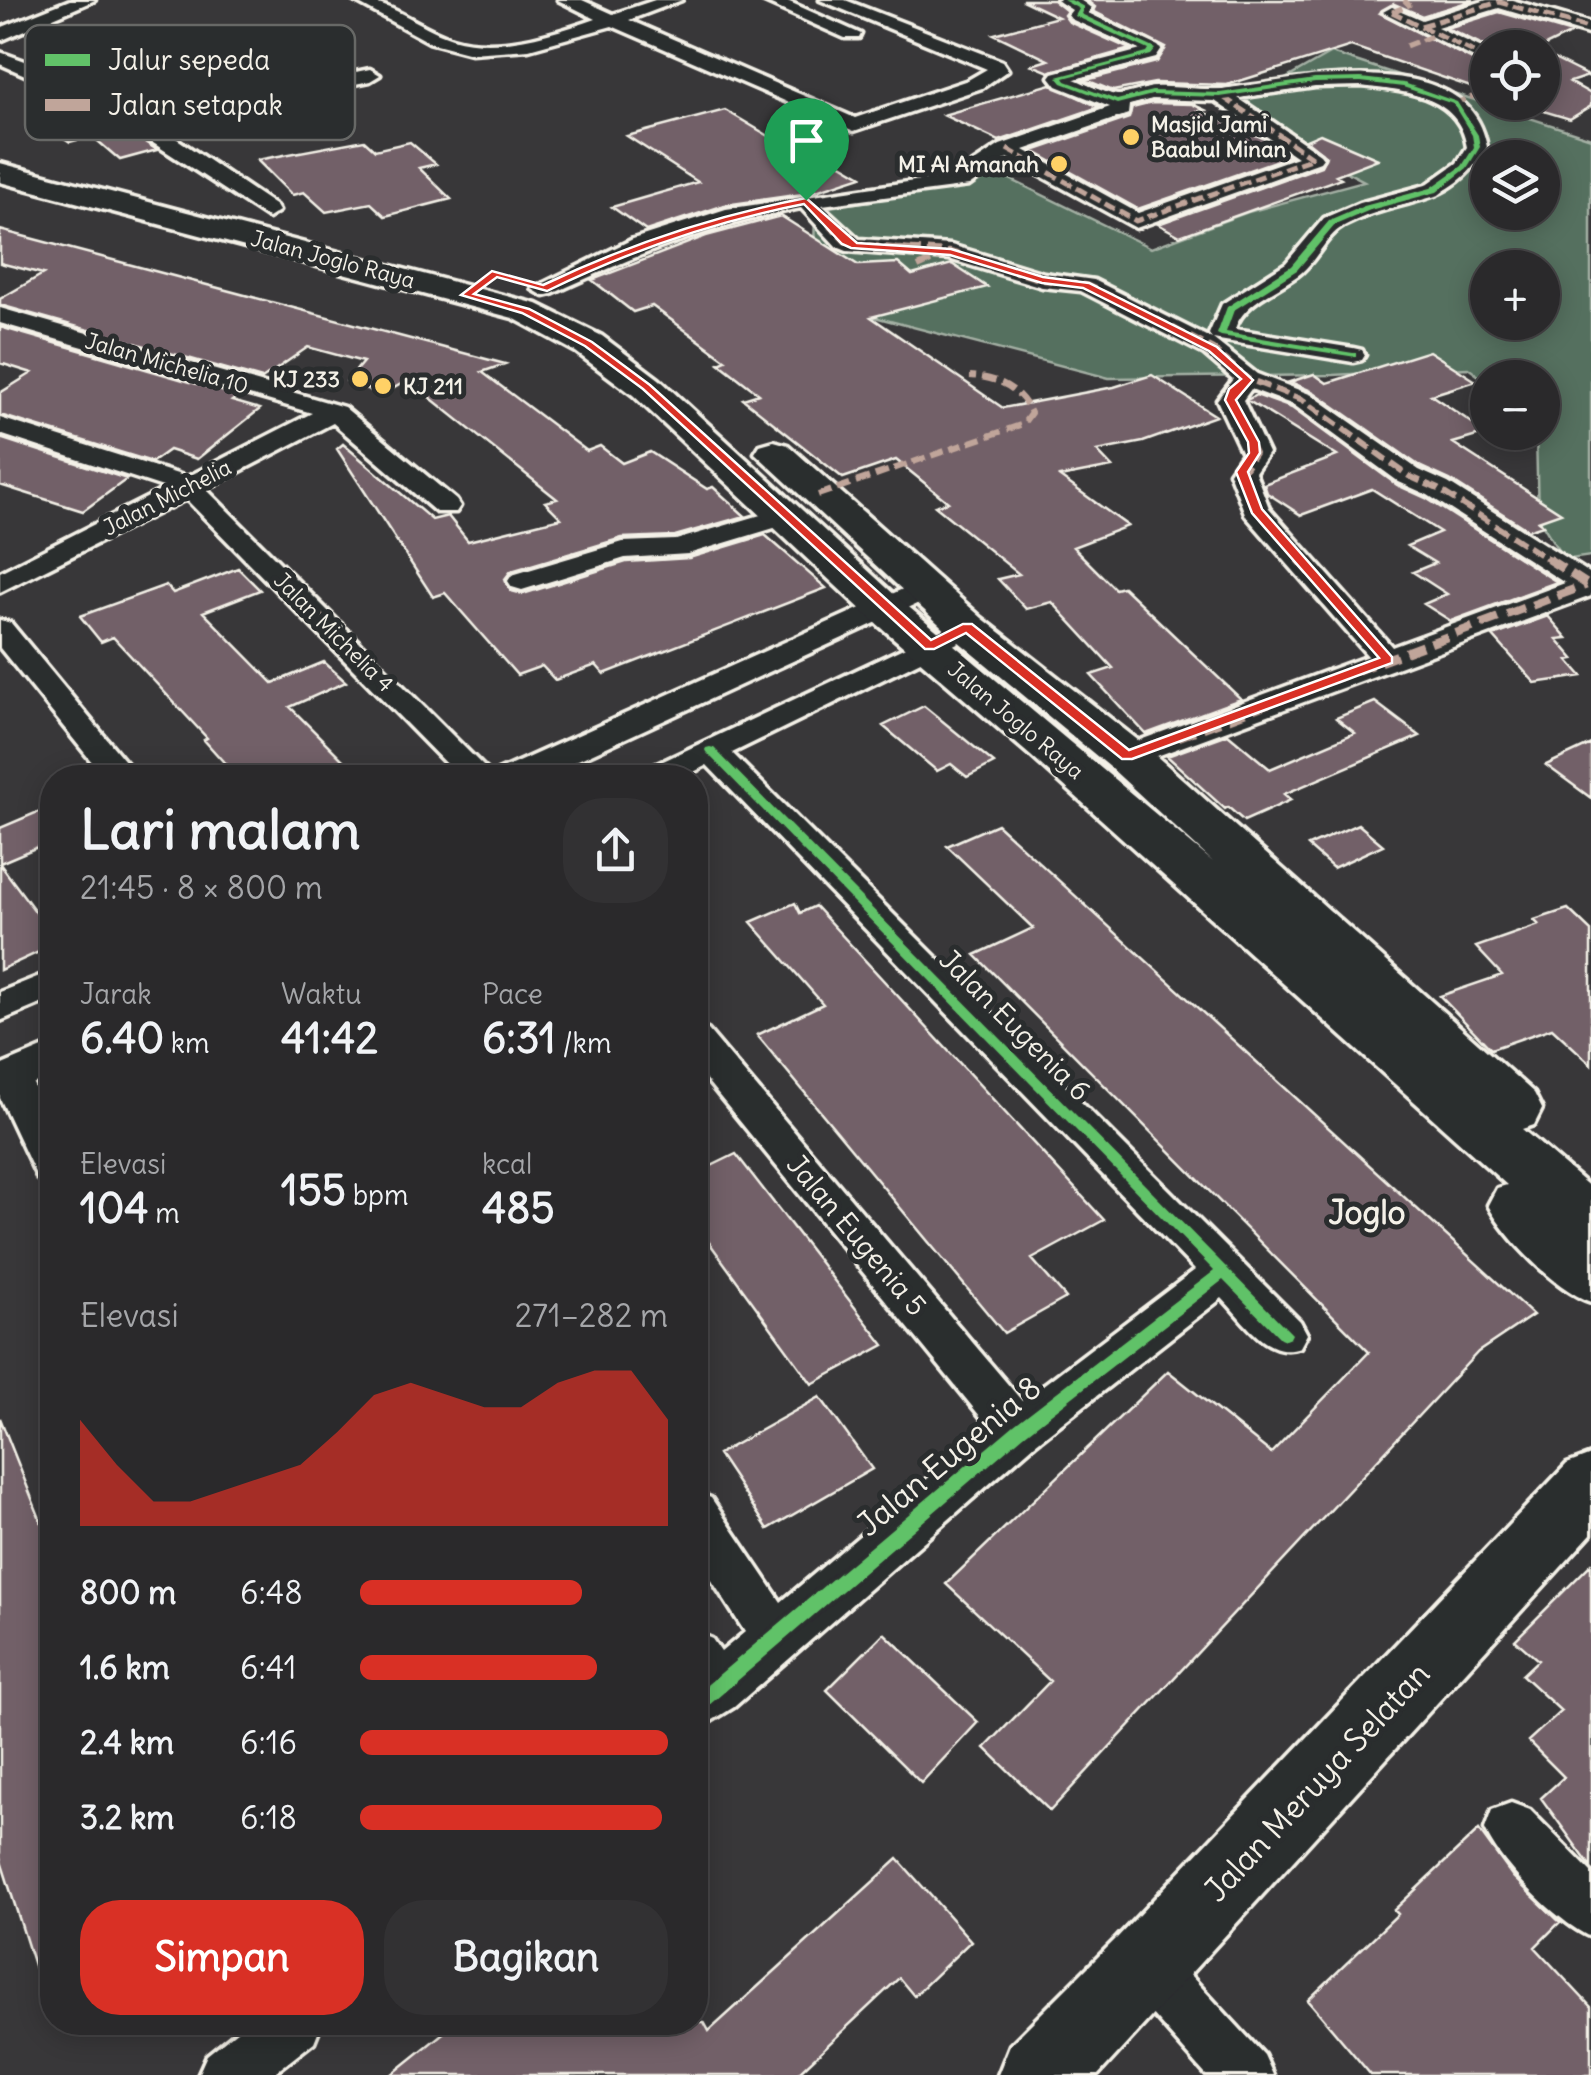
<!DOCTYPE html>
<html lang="id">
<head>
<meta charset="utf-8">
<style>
  :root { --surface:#2a292b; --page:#323133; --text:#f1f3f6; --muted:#a5a6a9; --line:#464547; --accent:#d93025 }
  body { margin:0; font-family:Delius,sans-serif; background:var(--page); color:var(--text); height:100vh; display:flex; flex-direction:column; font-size:38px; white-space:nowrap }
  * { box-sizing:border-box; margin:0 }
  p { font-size:32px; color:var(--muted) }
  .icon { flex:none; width:55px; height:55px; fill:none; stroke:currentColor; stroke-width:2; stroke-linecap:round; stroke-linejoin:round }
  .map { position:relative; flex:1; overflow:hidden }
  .panel { position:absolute; left:40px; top:765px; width:668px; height:1270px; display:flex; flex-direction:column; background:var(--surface); border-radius:40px; box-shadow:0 5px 25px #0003,0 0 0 2px var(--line) }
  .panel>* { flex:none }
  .fabs { position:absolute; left:1470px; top:30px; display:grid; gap:20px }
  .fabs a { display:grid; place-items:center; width:90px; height:90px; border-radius:50%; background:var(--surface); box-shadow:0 5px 25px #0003,0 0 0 2px var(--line); font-size:50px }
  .pin { position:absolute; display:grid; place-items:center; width:85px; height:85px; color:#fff; margin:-102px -42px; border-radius:50% 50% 50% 0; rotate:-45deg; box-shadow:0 0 10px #0007 }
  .pin .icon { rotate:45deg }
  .round { display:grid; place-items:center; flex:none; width:105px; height:105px; border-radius:40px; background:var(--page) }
  .overview { display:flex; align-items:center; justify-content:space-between; height:170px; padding:0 40px }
  h1 { font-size:55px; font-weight:700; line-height:75px }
  .metrics { display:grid; grid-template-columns:repeat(3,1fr); gap:15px; height:170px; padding:10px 40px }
  .metrics div { display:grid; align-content:center }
  .metrics b { font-size:42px; font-weight:700 }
  .metrics small { font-size:28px; font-weight:400 }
  .metrics p { font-size:28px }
  .chart { height:280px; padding:20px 40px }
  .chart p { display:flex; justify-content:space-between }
  .chart svg { width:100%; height:180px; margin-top:10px; fill:var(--accent); opacity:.7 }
  .action { display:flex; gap:20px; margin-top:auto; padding:20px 40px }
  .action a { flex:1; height:115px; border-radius:40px; background:var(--accent); color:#fff; font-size:40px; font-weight:700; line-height:115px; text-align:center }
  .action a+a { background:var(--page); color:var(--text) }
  ul { padding:0 40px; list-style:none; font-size:32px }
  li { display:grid; grid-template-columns:160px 120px 1fr; align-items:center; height:75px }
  li i { height:25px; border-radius:12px; background:var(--accent) }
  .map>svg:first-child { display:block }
</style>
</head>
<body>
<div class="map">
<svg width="1591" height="2075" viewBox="0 0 1591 2075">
  <rect width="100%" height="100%" fill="#383739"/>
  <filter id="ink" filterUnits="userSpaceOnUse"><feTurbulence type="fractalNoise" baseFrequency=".01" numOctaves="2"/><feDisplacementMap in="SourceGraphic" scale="20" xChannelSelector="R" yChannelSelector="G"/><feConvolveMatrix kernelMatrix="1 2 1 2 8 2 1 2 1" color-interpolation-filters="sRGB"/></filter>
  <g filter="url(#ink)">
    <!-- green -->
    <path fill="#55705f" stroke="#a4b0a4" stroke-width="2.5" fill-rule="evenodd" d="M 1331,53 L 1591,138 L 1591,556 L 1564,560 L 1538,517 L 1536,433 L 1542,432 L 1542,378 L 1488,378 L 1487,382 L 1468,368 L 1333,375 L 1109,378 L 813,301 L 815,209 L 909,195 L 981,165 L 1151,248 L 1248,212 L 1364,181 L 1229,111 ZM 1488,158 L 1542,158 L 1542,212 L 1488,212 ZM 1488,268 L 1542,268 L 1542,322 L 1488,322 Z"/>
    <!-- building -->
    <path fill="#726067" stroke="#f4f1e8" stroke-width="2.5" d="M 1022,0 L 1053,0 L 1067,11 L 1064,15 L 1069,22 L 1130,49 L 1049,72 L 1032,65 L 1048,60 L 994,34 L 1058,17 Z
      M 1086,0 L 1474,0 L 1422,16 L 1394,4 L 1380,13 L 1488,68 L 1488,93 L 1351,46 L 1227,85 L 1155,83 L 1113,91 L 1086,80 L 1157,62 L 1166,48 L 1093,11 L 1095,7 Z
      M 1499,12 L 1572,33 L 1541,48 L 1489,48 L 1447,28 Z
      M 1542,53 L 1588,76 L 1570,82 L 1591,94 L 1591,106 L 1570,119 L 1513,102 L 1542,102 Z
      M 1051,84 L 1099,107 L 999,141 L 943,115 Z
      M 58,94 L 96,110 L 157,150 L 120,160 L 92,136 L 70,142 L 39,121 L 67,114 L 52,101 Z
      M 1152,103 L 1192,104 L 1205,110 L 1200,111 L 1263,138 L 1289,156 L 1138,209 L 1033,151 L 1129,118 L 1132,108 Z
      M 725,110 L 811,161 L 828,156 L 862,176 L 810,193 L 725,205 L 646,231 L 612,207 L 698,182 L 627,136 Z
      M 1320,134 L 1378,159 L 1336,175 L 1341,178 L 1180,236 L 1158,224 L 1321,166 L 1326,156 L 1306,140 Z
      M 364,140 L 375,150 L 410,142 L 436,164 L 419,168 L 451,199 L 385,216 L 371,203 L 326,212 L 304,192 L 292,195 L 257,160 Z
      M 781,216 L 858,265 L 898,263 L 912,275 L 952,264 L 987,287 L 871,317 L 1003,408 L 1114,387 L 1152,375 L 1216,416 L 1143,442 L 1097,451 L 1112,467 L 1060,477 L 1128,526 L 1073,547 L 1115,589 L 1123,587 L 1241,699 L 1146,734 L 1091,675 L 1113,668 L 1052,602 L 1026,609 L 998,579 L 1019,574 L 935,506 L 948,502 L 896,460 L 843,478 L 743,399 L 759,394 L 719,363 L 726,360 L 652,306 L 633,312 L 592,280 L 706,236 Z
      M 0,230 L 505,364 L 482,372 L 587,451 L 600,446 L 622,463 L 650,452 L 707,489 L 713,487 L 745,516 L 675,536 L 622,538 L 511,571 L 505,579 L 511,591 L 523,594 L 626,562 L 689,558 L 765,535 L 826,588 L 604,674 L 596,665 L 555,680 L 542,666 L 517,675 L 445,593 L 433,597 L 337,449 L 343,444 L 432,520 L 448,516 L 468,541 L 561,518 L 545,502 L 557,499 L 408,380 L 382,395 L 347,381 L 363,362 L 308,347 L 262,379 L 0,305 L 0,299 L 43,274 L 0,263 Z
      M 0,327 L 239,396 L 232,401 L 260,409 L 197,459 L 169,450 L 152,462 L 0,415 L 0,393 L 32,373 L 0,363 Z
      M 1429,351 L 1476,381 L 1431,395 L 1487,433 L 1453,443 L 1561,513 L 1538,521 L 1543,525 L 1528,530 L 1450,480 L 1421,467 L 1314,392 L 1290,382 L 1314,374 L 1327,383 Z
      M 1256,395 L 1292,408 L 1397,485 L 1426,498 L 1557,582 L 1451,621 L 1424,604 L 1447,594 L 1413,572 L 1435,563 L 1407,546 L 1440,532 L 1372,489 L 1301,515 L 1267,493 L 1264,484 L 1337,456 L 1247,400 Z
      M 0,438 L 127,479 L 83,511 L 0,485 Z
      M 238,568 L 260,590 L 203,612 L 273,683 L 324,662 L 346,682 L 290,707 L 343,760 L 331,766 L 343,778 L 238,778 L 204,740 L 207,738 L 113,637 L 101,642 L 80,616 L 166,585 L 173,593 Z
      M 1548,616 L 1567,638 L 1557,639 L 1574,659 L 1568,660 L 1582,676 L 1535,683 L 1493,636 Z
      M 1375,702 L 1420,736 L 1284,794 L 1291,800 L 1244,821 L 1228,807 L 1225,809 L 1167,756 L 1228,734 L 1270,769 L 1355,733 L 1336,718 Z
      M 924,706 L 994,763 L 967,777 L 951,764 L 937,771 L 883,726 Z
      M 1591,744 L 1591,798 L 1546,765 Z
      M 52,806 L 52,841 L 0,863 L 0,828 Z
      M 997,824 L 1533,1315 L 1478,1352 L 1050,1811 L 985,1748 L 1050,1681 L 946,1584 L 1168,1371 L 1271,1453 L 1369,1352 L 975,955 L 1033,928 L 947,846 Z
      M 1358,824 L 1383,845 L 1333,868 L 1308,846 Z
      M 0,864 L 52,934 L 52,946 L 0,970 Z
      M 795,903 L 800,913 L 815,906 L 1104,1220 L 1032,1259 L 1066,1298 L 1004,1333 L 757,1035 L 823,1004 L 751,922 Z
      M 1568,909 L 1591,931 L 1591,1064 L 1552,1028 L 1491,1049 L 1440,996 L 1502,975 L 1476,947 L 1539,925 L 1534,920 Z
      M 736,1154 L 884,1345 L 812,1384 L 695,1223 L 695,1174 Z
      M 820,1397 L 872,1469 L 768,1529 L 718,1454 Z
      M 0,1418 L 52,1549 L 52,2002 L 46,2003 L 0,1858 Z
      M 1591,1564 L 1591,1867 L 1541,1798 L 1564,1777 L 1528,1741 L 1561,1711 L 1522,1675 L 1538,1660 L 1515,1640 Z
      M 884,1633 L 978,1722 L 921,1783 L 827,1690 Z
      M 1479,1830 L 1513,1877 L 1560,1922 L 1535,1947 L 1591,2007 L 1591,2075 L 1371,2075 L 1308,2000 L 1398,1914 L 1394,1910 Z
      M 898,1859 L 971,1941 L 914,1996 L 899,1978 L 796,2075 L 391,2075 L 457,2022 L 704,2022 L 709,2031 Z"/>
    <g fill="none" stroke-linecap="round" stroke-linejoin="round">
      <!-- minor casing -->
      <g stroke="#f4f1e8" stroke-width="7">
        <path id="minor" d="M 70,0 L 95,0 L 0,41 L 0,28 Z
          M 352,0 C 392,0 415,26 452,38 C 498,52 552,34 596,19 L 558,0 L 582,0 L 613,14 L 655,0 L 682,0 L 629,20 L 855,118 L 968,80 L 987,69 L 820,0 L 845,0 L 1002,61 L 1008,70 L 982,88 L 854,131 L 612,26 L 529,49 L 471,53 L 429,42 Z
          M 760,0 L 785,0 L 861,34 L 859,38 L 845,38 Z
          M 1057,0 L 1080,0 L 1091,8 L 1088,13 L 1162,49 L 1156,58 L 1074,79 C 1087,84 1104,94 1117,95 C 1129,96 1143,88 1155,87 C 1177,86 1201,91 1223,89 C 1295,82 1469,41 1487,147 C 1449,212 1402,195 1344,226 C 1325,236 1316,263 1297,276 C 1275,292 1244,302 1235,329 L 1353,348 L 1362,350 L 1365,355 L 1362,360 L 1353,362 L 1213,339 L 1257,374 L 1312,395 L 1419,470 L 1448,483 L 1591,574 L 1591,596 L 1138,763 L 1127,766 L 1116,763 L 1111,756 L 1116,749 L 1368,656 L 1246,516 L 1229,472 L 1242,453 L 1217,400 L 1233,379 L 1204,354 L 1081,291 L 1042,287 L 949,259 L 847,251 L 837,247 L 801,208 C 710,225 636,255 552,294 L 544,296 L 532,289 L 633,239 L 726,209 L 955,175 L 1000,145 L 1110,107 L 1057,86 L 1050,77 L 1053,73 L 1141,50 L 1071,19 L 1068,15 L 1072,10 ZM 1361,86 C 1404,91 1459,95 1467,147 L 1457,163 L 1426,185 L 1359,203 L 1324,218 L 1286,263 L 1222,304 L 1209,334 L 1212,339 L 1094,280 L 1044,273 L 951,245 L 859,239 L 822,205 L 969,186 L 1008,158 L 1136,228 L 1320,162 L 1323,158 L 1320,154 L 1238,98 L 1315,87 ZM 1152,99 L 1215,101 L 1297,157 L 1138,213 L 1024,150 L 1128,114 L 1129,105 ZM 1251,389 L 1294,405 L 1399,482 L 1428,495 L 1565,583 L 1392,647 L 1269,508 L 1255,472 L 1268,453 L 1243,400 Z
          M 1487,0 L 1512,0 L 1591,23 L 1591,35 L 1499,8 L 1437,27 L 1488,51 L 1488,65 L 1383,12 L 1392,7 L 1422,20 Z
          M 298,50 L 332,77 L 370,69 L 380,75 L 370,81 L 155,124 L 276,206 L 279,211 L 268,218 L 98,107 L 0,64 L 0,52 L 78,80 L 141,115 L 314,80 L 288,56 Z
          M 0,308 L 344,407 L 456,500 L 460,506 L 456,512 L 436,512 L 333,423 L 206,489 L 494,777 L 498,771 L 914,584 L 934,584 L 939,590 L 934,596 L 539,778 L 460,778 L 186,499 L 0,592 L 0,572 L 166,488 L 0,434 L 0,418 L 187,477 L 312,413 L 0,323 Z
          M 784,508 L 794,510 L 798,516 L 794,522 L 688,554 L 625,558 L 522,590 L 512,587 L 508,581 L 512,575 L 623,542 L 676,540 Z
          M 967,618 L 978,621 L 982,627 L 978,633 L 732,753 L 1300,1321 L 1307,1334 L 1300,1347 C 1266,1359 1245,1321 1222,1298 L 1035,1444 L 734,1707 L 695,1731 L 695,1632 L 712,1639 L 721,1652 L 745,1632 L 695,1554 L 695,1492 L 711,1498 L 781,1602 L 989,1427 L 695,1066 L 695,1026 L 708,1030 L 1022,1401 L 1195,1270 L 707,765 L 682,778 L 638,778 L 642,771 Z
          M 0,620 L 11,623 L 139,778 L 105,778 L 0,648 Z
          M 52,971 L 52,999 L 0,1021 L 0,992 Z
          M 52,1044 L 52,1074 L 33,1084 L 52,1126 L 52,1184 L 38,1179 L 0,1098 L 0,1066 Z
          M 1511,1803 L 1530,1810 L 1591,1872 L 1591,1937 C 1558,1923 1499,1863 1485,1829 L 1492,1810 Z
          M 1146,1940 L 1165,1948 L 1264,2055 L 1273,2075 L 1206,2075 L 1127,1986 L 1119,1967 L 1127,1948 Z
          M 248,2022 L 322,2022 L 314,2042 L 272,2075 L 198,2075 L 207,2055 Z"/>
      </g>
      <!-- secondary casing -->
      <g stroke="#f4f1e8" stroke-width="7">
        <path id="secondary" d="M 0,163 L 537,304 L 602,336 L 659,379 L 898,598 L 1213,862 L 1110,767 L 952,636 L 755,453 L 760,445 L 774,441 L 788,445 L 982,618 L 1144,745 L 1534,1093 L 1542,1109 L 1534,1125 L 1522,1129 L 1591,1188 L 1591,1302 C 1556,1290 1505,1238 1488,1205 L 1497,1188 L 1507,1185 L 1031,756 L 868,616 L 633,395 L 576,352 L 513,318 L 0,182 Z
          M 1591,1455 L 1591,1534 L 1098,2075 L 998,2075 L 1010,2045 L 1117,1938 L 1567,1464 Z"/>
      </g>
      <!-- minor -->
      <use href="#minor" fill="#2a2d2e" fill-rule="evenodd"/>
      <!-- secondary -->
      <use href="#secondary" fill="#2a2d2e" fill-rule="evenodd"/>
      <!-- quiet-far2 -->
      <path stroke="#c0a59a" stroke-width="5" stroke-dasharray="11 5" stroke-linecap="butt" d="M 1392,12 L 1488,59
        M 1392,12 L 1409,5 L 1404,0
        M 1421,26 L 1499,2 L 1591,29
        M 1406,46 L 1437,34
        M 1455,103 L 1488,91
        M 1007,149 L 1136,221 L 1313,158 L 1220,95
        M 806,201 L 845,242 L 907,249"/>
      <!-- quiet-far1 -->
      <path stroke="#c0a59a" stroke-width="6" stroke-dasharray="14 6" stroke-linecap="butt" d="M 867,247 L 951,252 L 1042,280 L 1086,285 L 1128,304 L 1213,349 L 1248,379 L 1303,400 L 1409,476 L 1438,489 L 1552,562
        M 918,267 L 946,254
        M 1248,379 L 1233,391 L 1230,400 L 1255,453 L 1242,472 L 1256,510 L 1302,562
        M 818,495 L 1023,424 L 1031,413 C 1020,388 997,377 970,376"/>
      <!-- quiet -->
      <path stroke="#c0a59a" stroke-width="9" stroke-dasharray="18 9" stroke-linecap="butt" d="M 1299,559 L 1388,660
        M 1548,559 L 1591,587
        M 297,595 L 349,647
        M 1127,756 L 1586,585"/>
      <!-- cycleway casing -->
      <g stroke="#2a2d2e" stroke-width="7">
        <path id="cycleway" d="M 1063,0 L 1071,0 L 1084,7 L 1081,14 L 1156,49 L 1151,55 L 1064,78 L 1066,81 L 1117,100 L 1152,91 L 1220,93 L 1315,79 L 1361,78 L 1404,83 L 1457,102 L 1478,135 L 1480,147 L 1467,168 L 1437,192 L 1370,210 L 1335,225 L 1297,270 L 1234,310 L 1226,332 L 1353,353 L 1356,353 L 1356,357 L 1221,336 L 1217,334 L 1227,307 L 1291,266 L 1329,221 L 1364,206 L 1431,188 L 1462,166 L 1474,147 L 1472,135 L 1453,104 L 1403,87 L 1361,82 L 1315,83 L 1220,97 L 1152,95 L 1117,104 L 1062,83 L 1057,77 L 1147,53 L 1149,50 L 1075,16 L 1079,9 Z
          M 710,747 L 714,748 L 1292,1334 L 1290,1338 L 1285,1340 L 1280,1338 L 1223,1280 L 1024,1435 L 701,1712 L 695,1714 L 695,1695 L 1014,1425 L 1214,1271 L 706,752 L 705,750 L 706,748 Z"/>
      </g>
      <!-- cycleway -->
      <use href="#cycleway" fill="#61c268" fill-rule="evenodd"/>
    </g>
  </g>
  <!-- route -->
  <path fill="#d93025" stroke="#fff" stroke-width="2.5" fill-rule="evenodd" d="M 806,198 L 857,243 L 951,249 L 1043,277 L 1089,283 L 1217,347 L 1253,380 L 1236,400 L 1259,442 L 1260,453 L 1248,472 L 1262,509 L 1392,657 L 1392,663 L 1132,759 L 1122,759 L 966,633 L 934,649 L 925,649 L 643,389 L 585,346 L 522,313 L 461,295 L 492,271 L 543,285 C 629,244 712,216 806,198 ZM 804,204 L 842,244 L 851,248 L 950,255 L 1042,283 L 1083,288 L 1209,351 L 1241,379 L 1229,389 L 1225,400 L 1248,442 L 1249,453 L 1236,472 L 1252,513 L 1379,658 L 1129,750 L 972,624 L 963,624 L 931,640 L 650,385 L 592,342 L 529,309 L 474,294 L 497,277 L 547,291 C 631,250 712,222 804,204 Z"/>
  <!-- markers -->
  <g fill="#ffd166" stroke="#2a2d2e" stroke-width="4">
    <circle cx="1131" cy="137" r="10"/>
    <circle cx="1059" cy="164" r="10"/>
    <circle cx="360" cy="379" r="10"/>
    <circle cx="383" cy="386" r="10"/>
  </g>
  <g text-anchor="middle" stroke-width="10" stroke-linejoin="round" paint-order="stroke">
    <!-- far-poi labels -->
    <g font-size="22" font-weight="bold" fill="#f4f1e8" stroke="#2a2d2e" text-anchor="start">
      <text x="1151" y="132">Masjid Jami<tspan x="1151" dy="25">Baabul Minan</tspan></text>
      <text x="1039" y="172" text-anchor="end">MI Al Amanah</text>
      <text x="340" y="387" text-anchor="end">KJ 233</text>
      <text x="403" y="394">KJ 211</text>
    </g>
    <!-- far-street labels -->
    <g font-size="22" fill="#f4f1e8" stroke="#2a2d2e">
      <text transform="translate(333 259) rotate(15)" y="8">Jalan Joglo Raya</text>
      <text transform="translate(167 363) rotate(16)" y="8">Jalan Michelia 10</text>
      <text transform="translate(167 497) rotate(-27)" y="8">Jalan Michelia</text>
      <text transform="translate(334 632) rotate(45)" y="8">Jalan Michelia 4</text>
      <text transform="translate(1016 720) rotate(40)" y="8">Jalan Joglo Raya</text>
    </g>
    <!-- street labels -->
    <g font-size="28" fill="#f4f1e8" stroke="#2a2d2e">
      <text transform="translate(1015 1025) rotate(45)" y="10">Jalan Eugenia 6</text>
      <text transform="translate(857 1235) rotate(50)" y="10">Jalan Eugenia 5</text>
    </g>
    <!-- quarter labels -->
    <g font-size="32" font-weight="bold" fill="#f4f1e8" stroke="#2a2d2e">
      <text x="1367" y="1224">Joglo</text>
    </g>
    <!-- near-street labels -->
    <g font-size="32" fill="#f4f1e8" stroke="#2a2d2e">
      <text transform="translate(949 1456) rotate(-40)" y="11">Jalan Eugenia 8</text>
      <text transform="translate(1317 1782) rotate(-47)" y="11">Jalan Meruya Selatan</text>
    </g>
  </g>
  <!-- legend -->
  <rect x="25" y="25" width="330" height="115" rx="15" fill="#2a2d2e" stroke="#676866" stroke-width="2.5"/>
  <rect x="45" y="54" width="45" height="12" fill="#61c268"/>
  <rect x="45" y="99" width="45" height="12" fill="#c0a59a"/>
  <g font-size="28" fill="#f4f1e8">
    <text x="108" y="70">Jalur sepeda</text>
    <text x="108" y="115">Jalan setapak</text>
  </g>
</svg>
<div class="fabs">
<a><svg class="icon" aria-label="locate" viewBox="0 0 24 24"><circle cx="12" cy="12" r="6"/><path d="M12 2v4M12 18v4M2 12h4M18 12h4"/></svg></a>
<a><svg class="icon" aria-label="layers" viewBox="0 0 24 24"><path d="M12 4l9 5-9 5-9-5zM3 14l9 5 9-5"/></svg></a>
<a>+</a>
<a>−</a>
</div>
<div class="pin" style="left:806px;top:200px;background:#1e9e55"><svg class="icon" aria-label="arrive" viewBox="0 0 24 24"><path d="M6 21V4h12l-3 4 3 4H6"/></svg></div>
<section class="panel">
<div class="overview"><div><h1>Lari malam</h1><p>21:45 · 8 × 800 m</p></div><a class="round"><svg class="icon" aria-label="share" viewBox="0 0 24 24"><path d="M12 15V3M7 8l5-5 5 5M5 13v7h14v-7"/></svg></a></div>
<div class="metrics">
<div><p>Jarak</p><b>6.40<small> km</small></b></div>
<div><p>Waktu</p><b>41:42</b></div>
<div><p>Pace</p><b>6:31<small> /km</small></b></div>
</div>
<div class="metrics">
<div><p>Elevasi</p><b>104<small> m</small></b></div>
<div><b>155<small> bpm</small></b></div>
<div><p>kcal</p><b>485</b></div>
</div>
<div class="chart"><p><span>Elevasi</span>271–282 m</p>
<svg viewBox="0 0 160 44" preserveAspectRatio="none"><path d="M0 44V18L10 29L20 38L30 38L40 35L50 32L60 29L70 21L80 12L90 9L100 12L110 15L120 15L130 9L140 6L150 6L160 18V44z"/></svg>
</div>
<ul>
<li><b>800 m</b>6:48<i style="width:72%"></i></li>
<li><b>1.6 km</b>6:41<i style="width:77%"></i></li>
<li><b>2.4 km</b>6:16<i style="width:100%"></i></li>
<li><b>3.2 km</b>6:18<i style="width:98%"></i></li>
</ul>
<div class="action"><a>Simpan</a><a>Bagikan</a></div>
</section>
</div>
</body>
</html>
